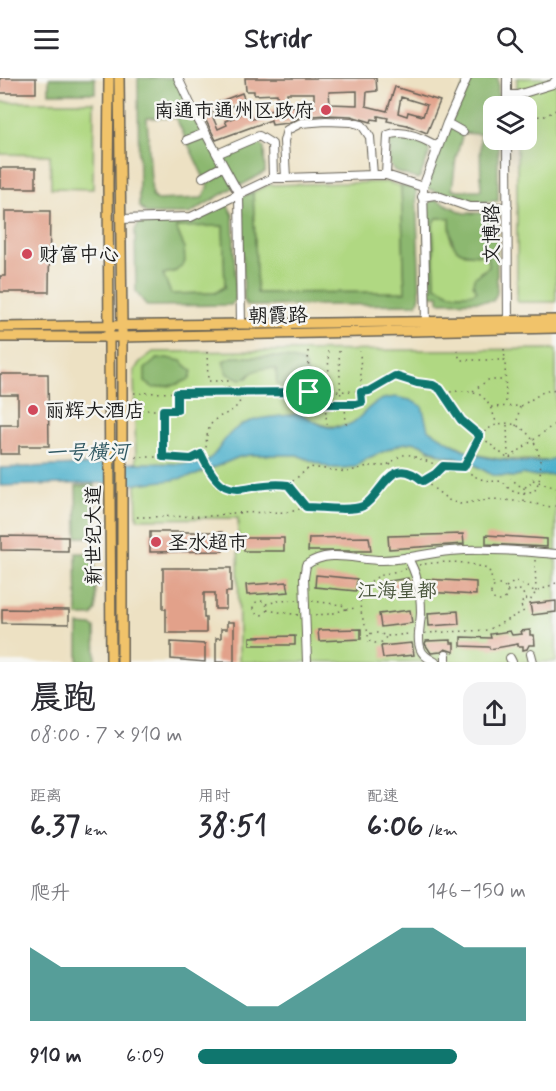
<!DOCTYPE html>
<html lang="zh">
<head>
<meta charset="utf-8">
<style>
  :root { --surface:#fff; --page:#f2f2f3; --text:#2b2b33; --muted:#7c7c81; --accent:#0f766e }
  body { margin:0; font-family:Mynerve,"LXGW WenKai TC",sans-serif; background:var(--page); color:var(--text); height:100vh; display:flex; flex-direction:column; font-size:22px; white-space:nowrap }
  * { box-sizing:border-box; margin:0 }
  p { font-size:20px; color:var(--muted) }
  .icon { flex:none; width:33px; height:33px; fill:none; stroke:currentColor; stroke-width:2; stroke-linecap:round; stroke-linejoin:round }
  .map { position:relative; height:584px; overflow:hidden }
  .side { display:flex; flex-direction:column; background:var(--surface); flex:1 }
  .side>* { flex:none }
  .fabs { position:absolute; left:483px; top:18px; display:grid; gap:12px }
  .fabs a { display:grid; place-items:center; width:54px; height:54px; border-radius:12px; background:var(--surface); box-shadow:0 6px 24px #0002; font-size:30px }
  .pin { position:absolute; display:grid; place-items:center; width:51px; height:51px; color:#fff; margin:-26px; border:3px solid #fff; border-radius:50%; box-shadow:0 2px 6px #0007 }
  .round { display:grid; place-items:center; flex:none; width:63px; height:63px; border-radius:18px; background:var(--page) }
  .head { display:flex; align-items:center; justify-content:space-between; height:102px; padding:0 30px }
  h1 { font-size:33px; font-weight:800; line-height:45px }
  .figures { display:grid; grid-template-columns:repeat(3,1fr); gap:9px; height:102px; padding:6px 30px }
  .figures div { display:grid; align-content:center }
  .figures b { font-size:30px; font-weight:800 }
  .figures small { font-size:16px; font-weight:400 }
  .figures p { font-size:16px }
  .chart { height:168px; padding:12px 30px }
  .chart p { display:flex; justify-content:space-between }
  .chart svg { width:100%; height:108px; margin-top:6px; fill:var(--accent); opacity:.7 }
  ul { padding:0 30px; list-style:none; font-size:20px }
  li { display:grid; grid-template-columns:96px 72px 1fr; align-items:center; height:45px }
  li i { height:15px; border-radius:8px; background:var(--accent) }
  header { display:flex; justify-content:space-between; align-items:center; height:78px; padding:0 30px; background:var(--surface); font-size:27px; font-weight:800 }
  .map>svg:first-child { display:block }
</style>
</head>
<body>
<header><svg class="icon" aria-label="menu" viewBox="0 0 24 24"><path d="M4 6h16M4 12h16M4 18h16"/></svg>Stridr<svg class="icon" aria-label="search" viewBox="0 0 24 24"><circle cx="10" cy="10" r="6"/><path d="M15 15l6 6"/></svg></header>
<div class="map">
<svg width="556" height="584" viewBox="0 0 556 584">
  <rect width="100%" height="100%" fill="#f6f6f2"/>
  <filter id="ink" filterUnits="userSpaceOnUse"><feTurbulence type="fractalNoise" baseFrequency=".0167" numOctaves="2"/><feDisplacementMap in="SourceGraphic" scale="12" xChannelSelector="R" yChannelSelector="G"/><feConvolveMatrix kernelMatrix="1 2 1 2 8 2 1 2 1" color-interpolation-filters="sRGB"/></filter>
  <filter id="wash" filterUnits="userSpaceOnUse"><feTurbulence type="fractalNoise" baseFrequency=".008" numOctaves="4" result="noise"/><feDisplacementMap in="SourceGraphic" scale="24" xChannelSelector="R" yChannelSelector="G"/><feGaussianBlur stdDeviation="1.35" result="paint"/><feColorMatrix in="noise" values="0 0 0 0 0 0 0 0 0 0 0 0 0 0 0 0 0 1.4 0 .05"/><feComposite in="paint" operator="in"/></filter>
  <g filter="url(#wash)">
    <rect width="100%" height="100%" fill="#ede1c3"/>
    <!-- green -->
    <path fill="#b0d882" stroke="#667a4f" stroke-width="1.5" d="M 517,0 L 556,0 L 556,224 L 517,224 L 517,62 L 526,62 L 526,28 L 517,28 Z
      M 0,24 L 94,24 L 93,111 L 51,110 L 50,77 L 0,76 Z
      M 387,104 L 401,108 L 405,214 L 257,215 L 253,114 L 269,107 Z
      M 437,140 L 450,140 L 451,164 L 465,176 L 488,177 L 489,189 L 479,195 L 477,213 C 471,217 455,217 448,214 C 442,212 442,209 435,209 L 433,145 Z
      M 223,147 L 225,208 L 215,215 L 171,216 L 163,196 L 176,193 L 184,169 L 176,149 Z
      M 556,271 L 556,379 L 550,383 L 498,381 L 474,376 L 447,363 L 427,351 L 372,328 L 358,342 L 346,348 L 327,348 L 312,343 L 225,361 C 219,372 214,380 202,386 L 136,385 L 134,293 L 140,284 L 153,274 Z
      M 412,364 L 421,366 L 431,373 L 451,380 L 468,383 L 492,397 L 513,399 L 523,396 L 535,398 L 556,397 L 556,584 L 239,584 L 238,440 L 137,441 L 136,406 L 196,397 L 239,379 L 249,377 L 297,377 L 330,390 L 355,389 L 366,381 L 401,366 Z"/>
    <!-- forest -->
    <path fill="#8cb870" stroke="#546a46" stroke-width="1.5" fill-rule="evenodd" d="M 49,0 L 95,0 L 95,15 L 49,15 Z
      M 138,0 L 178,0 L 234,109 L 189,136 L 147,136 L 139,128 ZM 147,40 L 176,40 L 208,109 L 202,120 L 157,122 L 152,118 Z
      M 467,0 L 498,0 L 498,28 L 494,28 L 494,62 L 498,62 L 498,123 L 468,125 L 423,109 ZM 463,55 L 480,56 L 481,112 L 452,112 L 456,80 Z
      M 402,59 L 428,68 L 429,76 L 420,99 L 417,101 C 386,91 389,94 390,62 Z
      M 256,62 L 264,70 L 265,94 L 242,107 L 234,103 L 224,81 L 229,73 Z
      M 401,108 L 416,111 L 420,218 L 417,226 L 247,228 L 244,222 L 241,119 L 253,114 L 257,215 L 405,214 Z
      M 435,121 L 464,135 L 491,135 L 497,138 L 497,215 L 493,223 L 439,224 L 439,217 L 428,217 L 425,127 ZM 437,140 L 450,140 C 451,173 454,177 488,177 L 489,189 L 474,200 L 473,206 L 477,213 C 471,217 455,217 448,214 C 443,212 441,209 435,208 L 433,145 Z
      M 227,126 L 233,137 L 236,221 L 231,227 L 147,228 L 136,214 L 135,152 L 140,144 L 192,143 ZM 223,148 L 225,209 L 215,215 L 171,216 L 163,196 L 176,193 L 185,184 L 184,169 L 176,149 Z
      M 233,279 L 283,279 L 303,284 L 309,299 C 300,310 290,309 277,307 L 276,291 C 265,289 253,291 247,300 L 241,301 L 227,296 L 223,283 Z
      M 167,280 L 181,283 L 192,293 L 190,301 L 175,307 L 154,310 L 145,304 L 145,291 L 157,281 Z
      M 95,407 L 96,454 L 93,459 L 77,459 L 76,408 Z
      M 76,475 L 92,475 L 95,479 L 96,532 L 92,538 L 77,538 Z
      M 78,547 L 92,548 L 95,550 L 96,584 L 78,584 Z"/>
    <!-- water -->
    <path fill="#4db1cc" stroke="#346674" stroke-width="1.5" d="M 395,319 L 410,322 L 422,328 L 428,351 C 441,359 454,368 469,374 C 484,381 544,390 556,379 L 556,397 L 530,398 L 523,396 L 513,399 L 492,397 L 468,383 L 442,377 L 421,366 L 412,364 L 401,366 L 366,381 L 355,389 L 342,390 L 330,390 L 297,377 L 249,377 L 239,379 L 196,397 L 173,402 L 136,406 L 95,405 L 0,408 L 0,390 L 136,385 L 202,386 C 218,378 221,362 234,352 C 250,338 278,339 298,336 C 310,338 316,347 328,349 C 361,352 359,331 381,322 C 385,320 391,320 395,319 Z"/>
    <g id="blocks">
      <!-- building -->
      <path fill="#e2a18a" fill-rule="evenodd" d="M 0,0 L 36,0 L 36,15 L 0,15 Z
        M 245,0 L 376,0 L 377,13 L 367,14 L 366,28 L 387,33 L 395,9 L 440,23 L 427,55 L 407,47 L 387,43 L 388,40 L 378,38 L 378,42 L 372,41 L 371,44 L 351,38 L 326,37 L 300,39 L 288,45 L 272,47 L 271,42 L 216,62 L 200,31 L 242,15 L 252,41 L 269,36 L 268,33 L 278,31 L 277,16 L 254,17 L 254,13 L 246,13 ZM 357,13 L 357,27 L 330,26 L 329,14 ZM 287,15 L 314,15 L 314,26 L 287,29 ZM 401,19 L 427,27 L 423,38 L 408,34 L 407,38 L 398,35 ZM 237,26 L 240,37 L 225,43 L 227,47 L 218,51 L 211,35 Z
        M 0,90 L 36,90 L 36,110 L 0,110 Z
        M 5,133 L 50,133 L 49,214 L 0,214 L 0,198 L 5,198 Z
        M 0,296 L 48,296 L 49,368 L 19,368 L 19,376 L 0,376 L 0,347 L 18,347 L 18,317 L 0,317 Z
        M 150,454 L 222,454 L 223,473 L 150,474 Z
        M 463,456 L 464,466 L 389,471 L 388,458 Z
        M 486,457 L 547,461 L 547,469 L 486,466 Z
        M 1,458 L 68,459 L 68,473 L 1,472 Z
        M 369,459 L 371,473 L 308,473 L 309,460 Z
        M 244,460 L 284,460 L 284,473 L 244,473 Z
        M 163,490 L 231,490 L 231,514 L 226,514 L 226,531 L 215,531 L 215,515 L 204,515 L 204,540 L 206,540 L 206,555 L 166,555 L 166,531 L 163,531 Z
        M 316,497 L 357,501 L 356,513 L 315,509 Z
        M 408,500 L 411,512 L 380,517 L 377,505 Z
        M 426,501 L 476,504 L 476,517 L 426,514 Z
        M 287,504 L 289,514 L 247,517 L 246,507 Z
        M 556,523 L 556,534 L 532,537 L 530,526 Z
        M 2,531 L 69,532 L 69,546 L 2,545 Z
        M 410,532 L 412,545 L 381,549 L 379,536 Z
        M 458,533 L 459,546 L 429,548 L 428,535 Z
        M 227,544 L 234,544 L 234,584 L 216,584 L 216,560 L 221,560 L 221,551 L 227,551 Z
        M 361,551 L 361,561 L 319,563 L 318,552 Z
        M 530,552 L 530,557 L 534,557 L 535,567 L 529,567 L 527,571 L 523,572 L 523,568 L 518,568 L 518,566 L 490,571 L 489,569 L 461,568 L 461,559 L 491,560 L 490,556 L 510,553 L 512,557 L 522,556 L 521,553 Z
        M 295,558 L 295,567 L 250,567 L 250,559 Z
        M 451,562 L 451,565 L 454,565 L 454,574 L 445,571 L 441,574 L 431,575 L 425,566 L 426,563 Z
        M 171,564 L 205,566 L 205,584 L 171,581 Z
        M 412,565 L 414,577 L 383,580 L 381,568 Z"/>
    </g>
  </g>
  <g filter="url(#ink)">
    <use href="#blocks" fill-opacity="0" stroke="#656156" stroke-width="1.5"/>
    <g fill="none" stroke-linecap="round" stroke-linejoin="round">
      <!-- minor casing -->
      <g stroke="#656156" stroke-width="10">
        <path id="minor" d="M 178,0 L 193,32 L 217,76
          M 507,0 L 507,28
          M 507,17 L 517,17 L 553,6 L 556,2
          M 447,45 L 463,54
          M 187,62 L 205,55
          M 507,62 L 508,246
          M 436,75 L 447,45 L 467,0
          M 386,97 L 388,57 C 402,51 420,59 433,66 L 436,75 L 423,109
          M 203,99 L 223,88
          M 286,100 L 373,97
          M 422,119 L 435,117 L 469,129 L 508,129
          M 121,141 L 191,139 L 239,116 L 217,76 L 259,58 L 272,66 L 273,100
          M 241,246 L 239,116 L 273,100 L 286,100 L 284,63 L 287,52 L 301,45 L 326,43 L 351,44 L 362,47 L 370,59 L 373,97 L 386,97 L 423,109 L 426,244
          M 407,479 C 417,495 421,515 421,534 C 421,545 416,561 421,572 C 423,578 430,581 435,584
          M 531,576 L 533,584
          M 446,577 L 446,584
          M 510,580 L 512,584
          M 307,584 L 304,500 L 306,487 C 329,470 356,482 382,482 C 405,482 427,475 450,473 C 486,470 521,473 556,476"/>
      </g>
      <!-- major casing -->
      <g stroke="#656156" stroke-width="12">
        <path id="major" d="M 109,0 L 108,104 L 111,584
          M 119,0 L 122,248 L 122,584
          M 0,249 L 556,242
          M 0,259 L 122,259 L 556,250"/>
      </g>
      <!-- path -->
      <path stroke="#656156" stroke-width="1.5" stroke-dasharray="1.5 4.5" stroke-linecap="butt" d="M 526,39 L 545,38 L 556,32
        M 504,271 L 505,282
        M 457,272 L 460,282 L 505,282 L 506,328
        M 308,273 L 310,326 L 356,326 L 362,324 L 360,273
        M 328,273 L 330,326
        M 339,273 L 341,326
        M 207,274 L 208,303 L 228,303 L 229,314 L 369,313 L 395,298 L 417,305 L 433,307 L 440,311 L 461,342 L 508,381 L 556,345
        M 473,313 L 488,302 L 504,302
        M 134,315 L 229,314
        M 444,315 C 477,309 487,314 497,347
        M 325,327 L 327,347
        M 345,327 L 346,346
        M 521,328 L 543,314 L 556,311
        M 491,329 L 520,328 L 516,348
        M 135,332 L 177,332 L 177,315
        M 507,347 L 508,378
        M 201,376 C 227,434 242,401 288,407 L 306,429
        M 136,379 L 163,379 L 163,332
        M 163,379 L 191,381 L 206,372 C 206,323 234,349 243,315
        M 390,386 L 396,394
        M 424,402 L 435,396 L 442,389
        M 533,402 L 556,410
        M 288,407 L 310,389 L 347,394 L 368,388 L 386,388 L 400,378 L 407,376 L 440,388 L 463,389 C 476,402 486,404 503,403 C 511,416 519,417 534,414 C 556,376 518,322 482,356 C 473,365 470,379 463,389
        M 525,409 L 529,407 L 533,400
        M 525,424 L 551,429 L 556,428
        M 137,439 L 214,438 L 229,435 L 290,434 L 306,429 L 351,431 L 363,428 L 372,420 L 386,401 L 396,395 L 406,394 L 419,399 L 450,423 L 460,426 L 493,421 L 524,424 L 524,409 L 518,407 L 511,400
        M 535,482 L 536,514
        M 419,487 C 443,483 467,482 489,492 L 494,508
        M 406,491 C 396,494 383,495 374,501 C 353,515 360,537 369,556 C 378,553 381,557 389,558 C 396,558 404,556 411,556
        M491 515a8 8 0 1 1 16 0a8 8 0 1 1-16 0Z
        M 506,509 L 516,503 L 536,514
        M 507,513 L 521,512 L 526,521 L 530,523 L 536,514 L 556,505
        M253 530a7 7 0 1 1 14 0a7 7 0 1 1-14 0Z
        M 312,523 L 342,527 L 346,531 L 331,536 L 312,537
        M 266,526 L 278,523 L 298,522
        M 346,531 L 358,530
        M 267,532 L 298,537
        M 425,555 L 488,552 L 524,533 L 520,526 L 526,521
        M 368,557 L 369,563 L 375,565 L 382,564 L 387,558"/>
      <!-- minor -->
      <use href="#minor" stroke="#fff" stroke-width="8"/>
      <!-- major -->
      <use href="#major" stroke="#f1c36a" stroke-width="9"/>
    </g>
  </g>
  <g fill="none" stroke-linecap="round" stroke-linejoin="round" filter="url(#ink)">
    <!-- route casing -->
    <g stroke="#fff" stroke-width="12">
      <path id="route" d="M 395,298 L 417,305 L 433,307 L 440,311 L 461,342 L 480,358 L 464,389 L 443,388 L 435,396 L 423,403 C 390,374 383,417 363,428 C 350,434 321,429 306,429 L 288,407 C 242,401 228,434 201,376 L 191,381 L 163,379 L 163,332 L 177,332 L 177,315 L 309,314 L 310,326 L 356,326 L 362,324 L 361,314 L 369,313 Z"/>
    </g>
    <!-- route -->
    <use href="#route" stroke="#0f766e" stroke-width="8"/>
  </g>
  <!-- markers -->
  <g fill="#d1495b" stroke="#f6f6f2" stroke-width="2">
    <circle cx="326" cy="32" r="6"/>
    <circle cx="27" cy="176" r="6"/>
    <circle cx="33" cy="332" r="6"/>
    <circle cx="156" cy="464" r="6"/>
  </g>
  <g text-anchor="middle" stroke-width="5" stroke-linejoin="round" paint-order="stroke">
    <!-- poi labels -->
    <g font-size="20" fill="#1c1c1c" stroke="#f6f6f2" text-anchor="start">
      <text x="314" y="39" text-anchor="end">南通市通州区政府</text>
      <text x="39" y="183">财富中心</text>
      <text x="45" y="339">丽辉大酒店</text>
      <text x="168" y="471">圣水超市</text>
    </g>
    <!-- street labels -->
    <g font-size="20" fill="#1c1c1c" stroke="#f6f6f2">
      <text transform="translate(491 156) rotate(-90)" y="7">文博路</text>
      <text transform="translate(278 237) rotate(-1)" y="7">朝霞路</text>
      <text transform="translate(93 457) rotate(-90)" y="7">新世纪大道</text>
    </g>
    <!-- park labels -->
    <g font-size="20" fill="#48543b" stroke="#f6f6f2">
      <text x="397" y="519">江海皇都</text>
    </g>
    <!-- water labels -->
    <g font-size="21" font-style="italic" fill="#305862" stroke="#f6f6f2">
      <text transform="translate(87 374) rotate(-1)" y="7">一号横河</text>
    </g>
  </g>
</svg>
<div class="fabs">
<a><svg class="icon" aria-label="layers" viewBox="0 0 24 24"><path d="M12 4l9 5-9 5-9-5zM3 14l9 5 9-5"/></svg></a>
</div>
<div class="pin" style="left:309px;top:314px;background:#1e9e55"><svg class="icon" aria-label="arrive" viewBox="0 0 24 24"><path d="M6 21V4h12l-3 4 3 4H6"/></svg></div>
</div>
<section class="side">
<div class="head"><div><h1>晨跑</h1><p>08:00 · 7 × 910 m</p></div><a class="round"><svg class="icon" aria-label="share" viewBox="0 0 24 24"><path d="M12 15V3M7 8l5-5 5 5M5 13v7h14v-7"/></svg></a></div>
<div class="figures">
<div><p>距离</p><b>6.37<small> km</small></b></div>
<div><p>用时</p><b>38:51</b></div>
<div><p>配速</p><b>6:06<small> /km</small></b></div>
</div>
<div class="chart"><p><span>爬升</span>146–150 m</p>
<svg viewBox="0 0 160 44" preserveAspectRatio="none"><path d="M0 44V14L10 22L20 22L30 22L40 22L50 22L60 30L70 38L80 38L90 30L100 22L110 14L120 6L130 6L140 14L150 14L160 14V44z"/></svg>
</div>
<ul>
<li><b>910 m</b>6:09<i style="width:79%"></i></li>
</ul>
</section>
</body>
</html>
